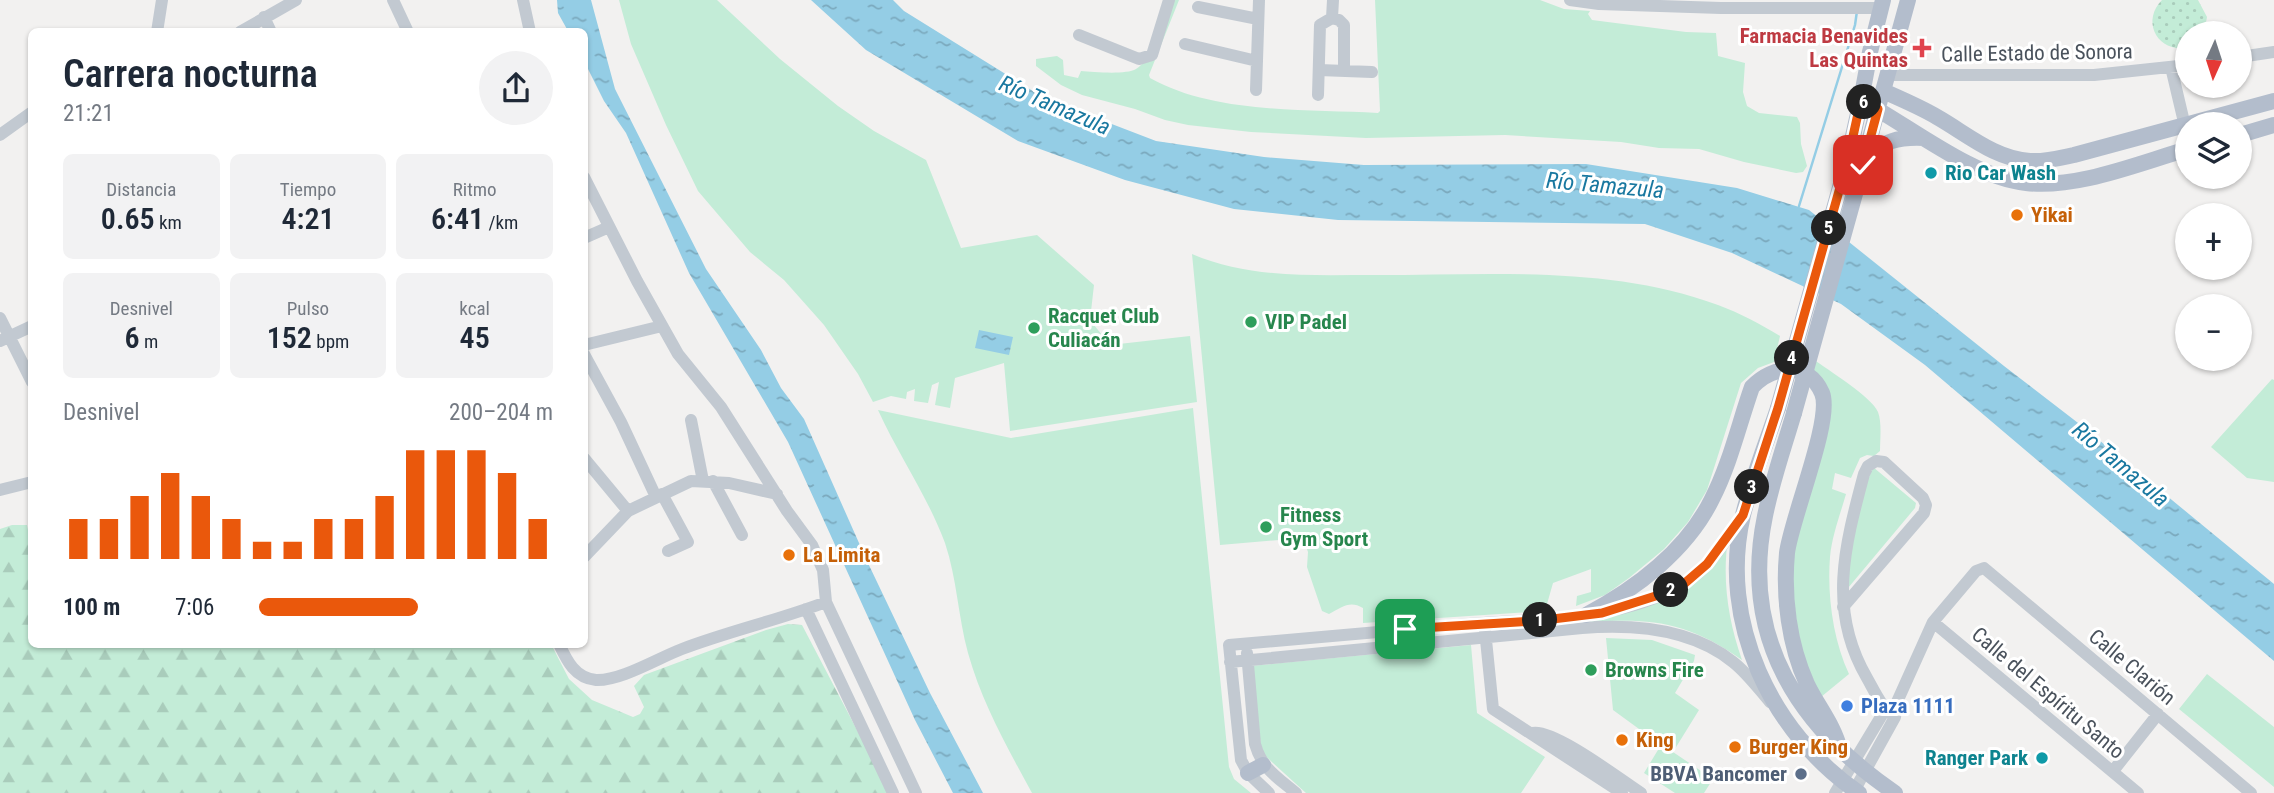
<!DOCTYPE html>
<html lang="es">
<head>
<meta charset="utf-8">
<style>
  :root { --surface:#fff; --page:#f2f2f3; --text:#1f2937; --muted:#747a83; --accent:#ea580c }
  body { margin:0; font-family:"Roboto Condensed",sans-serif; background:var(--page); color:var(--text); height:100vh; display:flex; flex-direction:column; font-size:26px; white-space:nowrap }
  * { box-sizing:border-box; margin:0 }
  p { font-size:23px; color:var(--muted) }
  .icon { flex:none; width:38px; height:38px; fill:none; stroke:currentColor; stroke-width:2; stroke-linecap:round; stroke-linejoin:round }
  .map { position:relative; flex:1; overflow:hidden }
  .drawer { position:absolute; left:28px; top:28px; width:560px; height:620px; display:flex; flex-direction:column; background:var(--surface); border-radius:10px; box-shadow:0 2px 5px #0004 }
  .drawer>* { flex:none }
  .needle { width:46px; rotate:183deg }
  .controls { position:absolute; left:2175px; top:21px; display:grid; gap:14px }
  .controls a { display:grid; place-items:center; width:77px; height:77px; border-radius:50%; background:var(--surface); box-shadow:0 2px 5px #0004; font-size:35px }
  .pin { position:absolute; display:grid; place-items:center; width:60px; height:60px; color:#fff; margin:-30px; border-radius:14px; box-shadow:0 4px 10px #0006 }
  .km { position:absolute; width:35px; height:35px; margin:-18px; border-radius:50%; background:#222; color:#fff; font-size:19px; line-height:35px; text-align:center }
  .round { display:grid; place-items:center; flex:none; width:74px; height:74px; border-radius:37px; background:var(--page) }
  .summary { display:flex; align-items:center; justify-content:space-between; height:119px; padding:0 35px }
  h1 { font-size:38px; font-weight:600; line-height:52px }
  .stats { display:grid; grid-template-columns:repeat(3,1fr); gap:10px; height:119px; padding:7px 35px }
  .stats div { display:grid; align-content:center; border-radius:10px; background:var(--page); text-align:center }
  .stats b { font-size:30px; font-weight:600 }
  .stats small { font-size:19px; font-weight:400 }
  .stats p { font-size:19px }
  .chart { height:196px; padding:14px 35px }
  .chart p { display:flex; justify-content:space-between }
  .chart svg { width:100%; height:126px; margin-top:7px; stroke:var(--accent); stroke-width:6 }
  ul { padding:0 35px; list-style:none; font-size:23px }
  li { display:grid; grid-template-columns:112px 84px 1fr; align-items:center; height:52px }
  li i { height:18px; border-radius:9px; background:var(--accent) }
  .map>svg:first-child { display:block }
</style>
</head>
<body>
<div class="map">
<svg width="2274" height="793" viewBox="0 0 2274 793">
  <defs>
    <pattern id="forest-firs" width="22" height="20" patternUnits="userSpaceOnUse" patternTransform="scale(1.75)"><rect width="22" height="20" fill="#c3ecd7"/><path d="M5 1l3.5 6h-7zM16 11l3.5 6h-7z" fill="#a9ccbb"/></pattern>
    <pattern id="park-dots" width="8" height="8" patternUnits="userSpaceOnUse" patternTransform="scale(1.75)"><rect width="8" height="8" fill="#c3ecd7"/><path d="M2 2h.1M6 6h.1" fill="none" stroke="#a9ccbb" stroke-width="1.8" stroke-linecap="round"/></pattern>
    <pattern id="water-ripples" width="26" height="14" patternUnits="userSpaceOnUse" patternTransform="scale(1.75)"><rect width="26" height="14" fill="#94cde5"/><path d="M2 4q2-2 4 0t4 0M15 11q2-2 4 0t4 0" fill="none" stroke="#7ba9bd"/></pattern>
  </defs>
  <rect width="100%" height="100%" fill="#f2f1f0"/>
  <!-- grass -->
  <path fill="#c3ecd7" d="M 619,0 L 717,0 L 780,59 L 838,106 L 874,131 L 926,160 L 961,248 L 1037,235 L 1094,285 L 1090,320 L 1110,345 L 1190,336 L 1197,402 L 1010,431 L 1004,363 L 955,378 L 950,408 L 935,405 L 939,382 L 932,385 L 928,403 L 914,401 L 915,389 L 907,392 L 906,399 L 891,396 L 873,402 L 858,374 L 824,325 L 784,280 L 750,252 L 698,191 L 666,125 L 631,44 Z
    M 1173,0 L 1179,0 L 1149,75 L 1150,78 C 1214,114 1305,109 1378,113 L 1380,111 L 1375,0 L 1540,0 L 1564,9 L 1590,11 L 1588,14 L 1592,20 L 1686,32 L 1716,33 L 1718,56 L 1745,63 L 1743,92 L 1747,106 L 1759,113 L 1797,117 L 1800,123 L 1801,144 L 1807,166 L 1803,172 L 1796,173 L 1744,162 L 1699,149 L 1659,148 L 1621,142 L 1505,135 L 1366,138 L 1251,132 L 1188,125 L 1165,120 L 1135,109 L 1082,95 L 1061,85 L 1036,66 L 1036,59 L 1057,56 L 1063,60 L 1064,75 L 1078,78 L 1081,71 C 1094,72 1126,75 1136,69 C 1152,60 1166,17 1173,0 Z
    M 1192,254 C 1251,279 1314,275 1376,275 C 1490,275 1610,265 1718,305 C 1740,313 1760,324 1780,336 L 1774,362 L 1758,368 L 1741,383 L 1707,490 L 1688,522 L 1664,549 L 1629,578 L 1605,595 L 1576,606 L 1577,596 L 1591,592 L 1591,569 L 1553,583 L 1545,611 L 1363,623 L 1363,608 C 1350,600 1342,607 1329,614 L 1322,611 L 1307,567 L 1308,552 L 1303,538 L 1220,545 Z
    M 1813,359 C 1828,370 1872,397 1878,412 C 1882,423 1880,439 1880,451 L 1874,456 L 1867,455 L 1860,458 L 1851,478 L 1835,473 L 1832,489 L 1846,494 C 1840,515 1832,536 1830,557 C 1827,595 1833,640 1849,674 L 1821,697 L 1800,650 L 1790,568 L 1828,411 L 1810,362 Z
    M 2272,379 L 2274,380 L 2274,482 L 2247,478 L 2211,447 Z
    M 1193,408 L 1229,767 L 1234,779 L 1251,793 L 1032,793 C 1007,747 982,703 968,653 C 958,616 957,579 945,543 C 927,495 899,456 878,410 L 1011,438 Z
    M 1873,467 L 1916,503 L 1915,508 L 1843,594 L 1853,518 Z
    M 1728,538 C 1722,580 1728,620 1742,660 C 1678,614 1634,618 1560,625 L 1665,596 Z
    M 1606,638 L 1652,640 L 1695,655 L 1694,661 L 1675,693 L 1699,710 L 1673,752 L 1713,779 L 1704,793 L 1675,793 L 1644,773 L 1661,745 L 1613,710 Z
    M 1471,645 L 1477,713 L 1545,757 L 1521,793 L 1306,793 L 1262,753 L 1250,666 Z
    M 2207,674 L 2274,727 L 2274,787 L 2179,709 Z"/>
  <!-- forest -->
  <path fill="url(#forest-firs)" d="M 12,525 L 27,525 L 31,545 L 32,644 L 551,644 L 569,679 L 592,700 L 633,717 L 640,714 L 644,707 L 634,686 L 644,675 L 766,630 L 788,624 L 802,625 L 890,793 L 0,793 L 0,529 Z"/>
  <!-- park -->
  <path fill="url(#park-dots)" d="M 2162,0 L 2198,0 L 2207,17 L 2204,33 L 2188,33 L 2186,48 C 2157,52 2141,21 2162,0 Z"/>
  <!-- water -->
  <path fill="url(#water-ripples)" d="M 557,0 L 591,0 L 615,89 L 706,269 L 761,350 L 781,388 L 804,419 L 867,561 L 930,693 L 983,793 L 953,793 L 915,720 L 788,442 L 689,273 L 626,133 L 604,101 L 585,63 L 584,32 L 568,31 L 558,13 Z
    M 811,0 L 893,0 L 904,11 L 1044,98 L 1156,141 L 1264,157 L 1364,165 L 1586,164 L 1737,188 L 1809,210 L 2004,366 L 2082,426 L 2274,584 L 2274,661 L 1925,365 L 1841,304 L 1732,253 L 1645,224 L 1338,220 L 1234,209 L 1125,180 L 1018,141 L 866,50 Z
    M 979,330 L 1013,337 L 1009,355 L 975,348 Z"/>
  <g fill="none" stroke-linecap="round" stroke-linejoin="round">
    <!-- stream -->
    <path stroke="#94cde5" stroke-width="2.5" d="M 1799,206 L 1855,25 L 1857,11"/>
    <!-- minor -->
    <path stroke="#c2c9d1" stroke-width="12" d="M 393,0 L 408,32
      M 523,0 L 530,32
      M 1570,0 L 1599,4 L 1721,8 L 1881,8
      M 1198,7 L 1258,19
      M 264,17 L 271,32
      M 1332,18 L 1339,20 L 1344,25 L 1344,71
      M 157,32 L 162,0
      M 240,32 L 296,0
      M 1079,35 L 1139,59 L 1152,55 L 1169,0
      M 1185,44 L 1257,61
      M 2240,57 L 2274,52
      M 2171,67 L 2188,139
      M 1319,70 L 1372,72
      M 1888,75 L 2094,75 L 2188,65
      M 1256,90 L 1259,0
      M 1318,95 L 1320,25 L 1332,18 L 1333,0
      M 0,135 L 32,112
      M 584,177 L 637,281 L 678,354 L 721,407 L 787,511 L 812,545 L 823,570 L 826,602 L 916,793
      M 584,238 L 609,227
      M 0,318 L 32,382
      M 0,341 L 32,326
      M 584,345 L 662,326
      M 584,354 L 621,422 L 656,497
      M 691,420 L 703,481
      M 584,458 L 628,511
      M 713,481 L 742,535
      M 0,490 L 32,482
      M 662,494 L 688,542 L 668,551
      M 584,557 L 628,511 L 691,481 L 729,483 L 777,494
      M 1843,607 L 1924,513 L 1926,505 L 1923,498 L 1884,462 L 1876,461 L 1868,466 L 1864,474 C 1845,545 1827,610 1867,678 C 1875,692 1881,707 1895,717
      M 806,609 L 893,793
      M 1933,622 L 2138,793
      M 1485,630 L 1493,709 L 1622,793
      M 559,644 C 567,661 575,678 596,680 C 621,681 658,658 682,649 C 729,631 779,620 826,602
      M 1247,653 L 1255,744 C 1262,769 1277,777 1296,793
      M 1230,662 L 1582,628 C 1633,624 1691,628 1733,662 C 1747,673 1758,688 1770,702
      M 1533,733 C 1554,729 1621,780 1641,793
      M 2113,771 L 2158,714
      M 1269,793 L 1248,773 L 1241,760 L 1229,645 C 1309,638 1389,631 1469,624 C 1541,618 1617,622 1682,585 C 1708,570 1725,542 1742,517
      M 1835,793 L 1885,710 L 1891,706
      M 1853,793 L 1895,717 L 1897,702 L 1933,622 L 1976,571 L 1984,568 L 2251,793"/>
    <!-- major -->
    <path stroke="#b3bdcc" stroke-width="16" d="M 1883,0 L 1870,52 L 1861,100 C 1908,125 1973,178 2026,183 C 2077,189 2139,163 2188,149
      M 1908,0 L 1883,91 C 1901,99 1920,107 1937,117 C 1967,134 1995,159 2030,161 C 2045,162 2060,158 2074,155 L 2274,101
      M 2240,135 L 2274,125
      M 1865,158 C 1882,141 1899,137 1923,138
      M 1848,159 L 1861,100
      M 1863,165 L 1880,100
      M 1778,408 C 1766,444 1752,479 1743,515 C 1718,621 1771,733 1859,793
      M 1794,413 C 1784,447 1772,481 1765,516 C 1740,637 1798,727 1895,793
      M 1586,615 C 1636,589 1687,550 1712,499 C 1730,464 1739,424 1752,387 C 1773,365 1808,361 1822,393 C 1833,419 1791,519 1787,553 C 1783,596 1789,645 1807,684 C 1818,707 1834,725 1840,750
      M 1248,773 L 1263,765"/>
    <!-- major-bridge -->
    <path stroke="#b3bdcc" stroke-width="16" d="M 1778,408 L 1848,159
      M 1794,413 L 1863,165"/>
  </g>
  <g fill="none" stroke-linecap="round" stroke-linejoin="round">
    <!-- route casing -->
    <g stroke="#fff" stroke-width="14">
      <path id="route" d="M 1405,629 L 1536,621 L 1602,613 L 1665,593 L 1685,583 L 1707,564 L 1743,515 L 1778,408 L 1801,326 L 1848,159 L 1861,100 L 1878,109 L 1863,165"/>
    </g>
    <!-- route -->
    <use href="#route" stroke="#ea580c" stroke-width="9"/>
  </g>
  <!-- markers -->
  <path fill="#e0444e" stroke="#fff" stroke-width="2.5" d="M1918.5 37.5h7v7h7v7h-7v7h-7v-7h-7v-7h7z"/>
  <g fill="#0f9aa8" stroke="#fff" stroke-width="2.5">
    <circle cx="1931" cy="173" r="7"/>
    <circle cx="2042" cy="758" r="7"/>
  </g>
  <g fill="#e8710a" stroke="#fff" stroke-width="2.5">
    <circle cx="2017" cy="215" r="7"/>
    <circle cx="789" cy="555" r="7"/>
    <circle cx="1622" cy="740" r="7"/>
    <circle cx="1735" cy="747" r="7"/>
  </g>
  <g fill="#2e9e5b" stroke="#fff" stroke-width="2.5">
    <circle cx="1251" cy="322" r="7"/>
    <circle cx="1034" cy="328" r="7"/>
    <circle cx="1266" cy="527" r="7"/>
    <circle cx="1591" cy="670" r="7"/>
  </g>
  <circle fill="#3f7fe0" stroke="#fff" stroke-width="2.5" cx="1847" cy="706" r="7"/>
  <circle fill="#5c6f8a" stroke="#fff" stroke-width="2.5" cx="1801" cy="774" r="7"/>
  <g text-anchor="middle" stroke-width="6" stroke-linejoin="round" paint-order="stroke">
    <!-- health labels -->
    <g font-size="21" font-weight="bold" fill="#be3a42" stroke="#fff" text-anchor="end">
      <text x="1908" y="43">Farmacia Benavides<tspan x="1908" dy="24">Las Quintas</tspan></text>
    </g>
    <!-- street labels -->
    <g font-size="21" fill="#4a525c" stroke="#fff">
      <text transform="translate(2037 53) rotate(-1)" y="7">Calle Estado de Sonora</text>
      <text transform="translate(2132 667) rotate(40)" y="7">Calle Clarión</text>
      <text transform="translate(2048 693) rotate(40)" y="7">Calle del Espíritu Santo</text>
    </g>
    <!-- culture labels -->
    <g font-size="21" font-weight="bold" fill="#0d838f" stroke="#fff" text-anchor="start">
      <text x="1945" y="180">Rio Car Wash</text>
      <text x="2028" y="765" text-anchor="end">Ranger Park</text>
    </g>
    <!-- food labels -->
    <g font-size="21" font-weight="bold" fill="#c56008" stroke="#fff" text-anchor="start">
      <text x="2031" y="222">Yikai</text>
      <text x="803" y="562">La Limita</text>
      <text x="1636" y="747">King</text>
      <text x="1749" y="754">Burger King</text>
    </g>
    <!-- leisure labels -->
    <g font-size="21" font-weight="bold" fill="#27864d" stroke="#fff" text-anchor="start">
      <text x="1048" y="323">Racquet Club<tspan x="1048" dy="24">Culiacán</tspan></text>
      <text x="1265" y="329">VIP Padel</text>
      <text x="1280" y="522">Fitness<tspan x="1280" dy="24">Gym Sport</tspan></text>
      <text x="1605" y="677">Browns Fire</text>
    </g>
    <!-- shop labels -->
    <g font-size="21" font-weight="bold" fill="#366cbe" stroke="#fff" text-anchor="start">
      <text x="1861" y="713">Plaza 1111</text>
    </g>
    <!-- service labels -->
    <g font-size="21" font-weight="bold" fill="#4e5e75" stroke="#fff" text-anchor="end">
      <text x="1787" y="781">BBVA Bancomer</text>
    </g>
    <!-- water labels -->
    <g font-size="23" font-style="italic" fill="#1978a0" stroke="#fff">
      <text transform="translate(1055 105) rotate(23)" y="8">Río Tamazula</text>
      <text transform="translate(1605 185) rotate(5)" y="8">Río Tamazula</text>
      <text transform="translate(2121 464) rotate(40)" y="8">Río Tamazula</text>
    </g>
  </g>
</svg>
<div class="controls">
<a><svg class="needle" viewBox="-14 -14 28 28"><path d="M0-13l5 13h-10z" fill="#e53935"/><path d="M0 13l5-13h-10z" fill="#747a83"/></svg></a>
<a><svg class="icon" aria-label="layers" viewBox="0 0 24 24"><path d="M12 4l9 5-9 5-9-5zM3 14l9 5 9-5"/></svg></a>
<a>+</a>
<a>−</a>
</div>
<div class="pin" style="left:1405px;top:629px;background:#1e9e55"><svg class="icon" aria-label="arrive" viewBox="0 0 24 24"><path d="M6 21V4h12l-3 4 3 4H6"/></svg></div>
<div class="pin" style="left:1863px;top:165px;background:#d93025"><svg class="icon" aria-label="check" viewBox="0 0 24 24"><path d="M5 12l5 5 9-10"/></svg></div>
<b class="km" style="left:1540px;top:620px">1</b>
<b class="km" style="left:1671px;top:590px">2</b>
<b class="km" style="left:1752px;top:487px">3</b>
<b class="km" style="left:1792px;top:358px">4</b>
<b class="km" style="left:1829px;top:228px">5</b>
<b class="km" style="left:1864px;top:102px">6</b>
<section class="drawer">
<div class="summary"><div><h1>Carrera nocturna</h1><p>21:21</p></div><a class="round"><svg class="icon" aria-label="share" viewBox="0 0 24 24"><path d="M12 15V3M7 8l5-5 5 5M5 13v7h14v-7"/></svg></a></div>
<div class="stats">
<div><p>Distancia</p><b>0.65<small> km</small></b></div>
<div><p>Tiempo</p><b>4:21</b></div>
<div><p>Ritmo</p><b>6:41<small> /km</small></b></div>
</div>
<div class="stats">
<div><p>Desnivel</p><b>6<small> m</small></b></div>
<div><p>Pulso</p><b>152<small> bpm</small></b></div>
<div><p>kcal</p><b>45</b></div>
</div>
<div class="chart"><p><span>Desnivel</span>200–204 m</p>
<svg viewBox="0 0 160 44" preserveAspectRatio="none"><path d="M5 44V30M15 44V30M25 44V22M35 44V14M45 44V22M55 44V30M65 44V38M75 44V38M85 44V30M95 44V30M105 44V22M115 44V6M125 44V6M135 44V6M145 44V14M155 44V30"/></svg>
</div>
<ul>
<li><b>100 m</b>7:06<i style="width:54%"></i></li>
</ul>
</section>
</div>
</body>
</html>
